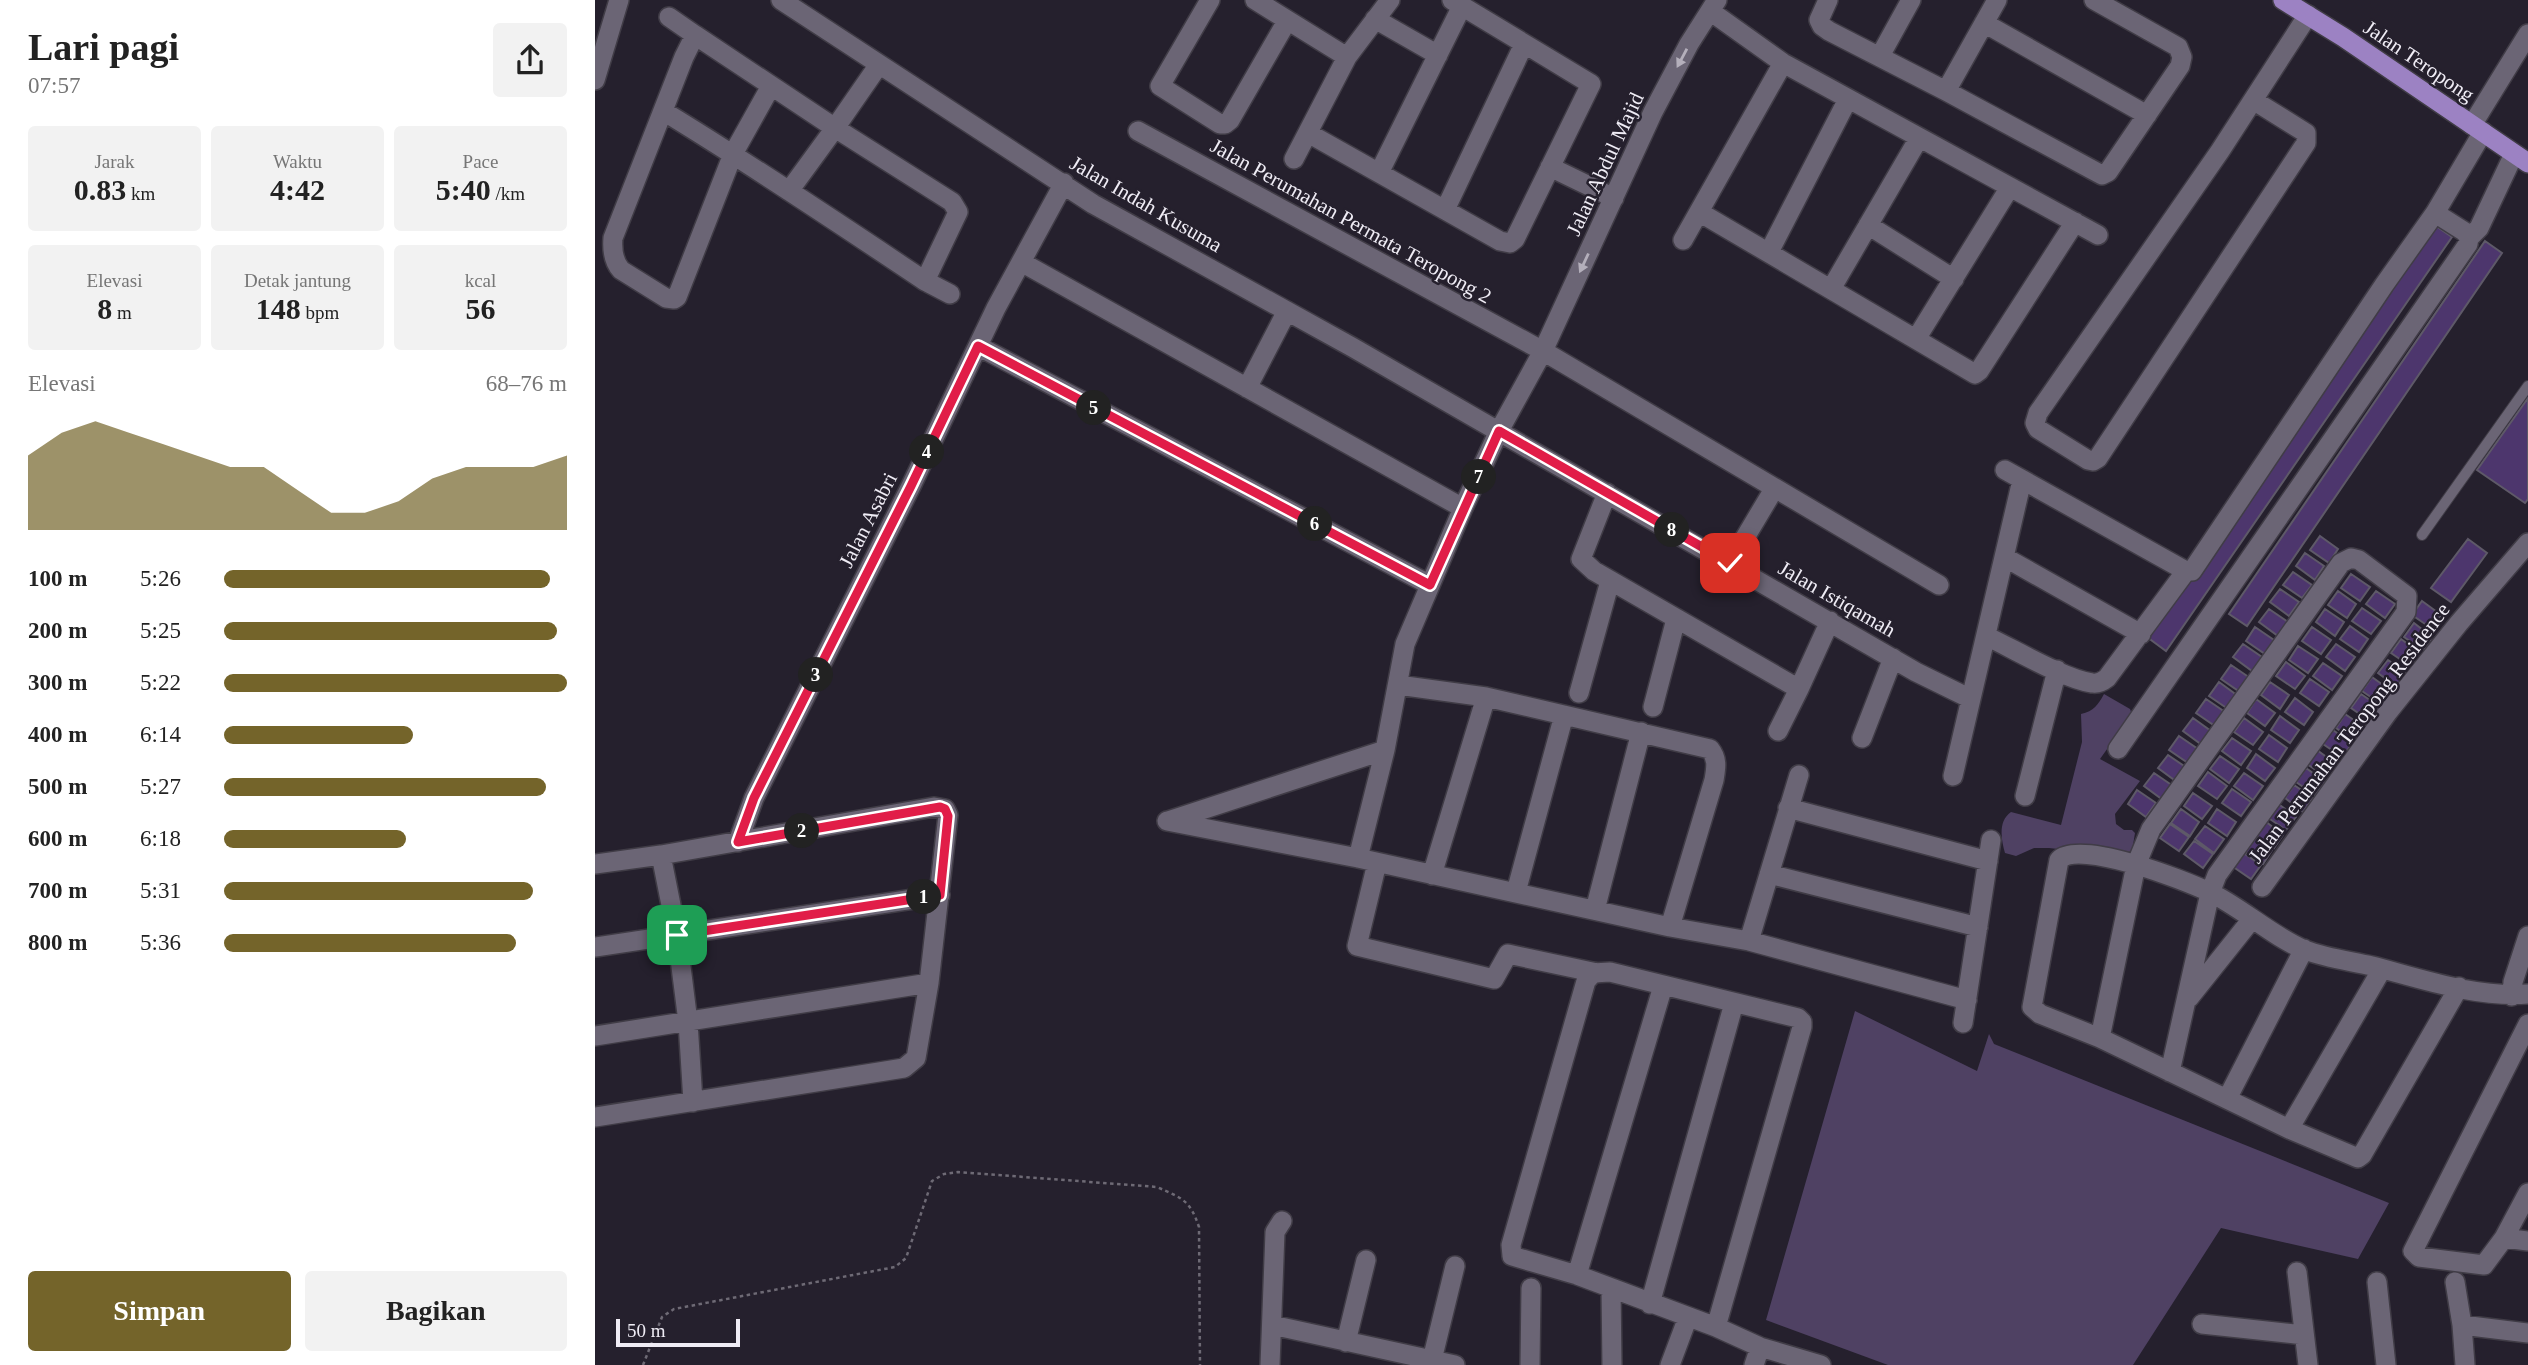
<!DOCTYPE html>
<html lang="id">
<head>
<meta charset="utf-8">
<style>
  :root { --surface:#fff; --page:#f2f2f2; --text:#222; --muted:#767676; --accent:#74642a }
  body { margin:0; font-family:Georgia,serif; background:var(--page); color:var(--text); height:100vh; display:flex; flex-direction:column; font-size:26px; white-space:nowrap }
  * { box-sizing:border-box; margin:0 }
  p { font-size:23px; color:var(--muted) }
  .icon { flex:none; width:38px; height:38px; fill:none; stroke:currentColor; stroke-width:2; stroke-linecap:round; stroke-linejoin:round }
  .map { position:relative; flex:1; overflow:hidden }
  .panel { display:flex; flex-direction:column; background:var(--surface); width:595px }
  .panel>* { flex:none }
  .scale { position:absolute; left:21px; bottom:18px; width:124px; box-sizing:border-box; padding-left:7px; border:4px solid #efecf5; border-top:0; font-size:19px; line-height:24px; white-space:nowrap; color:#efecf5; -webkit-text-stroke:5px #25202d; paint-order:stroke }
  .pin { position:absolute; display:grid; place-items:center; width:60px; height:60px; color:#fff; margin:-30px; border-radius:14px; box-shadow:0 4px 10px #0006 }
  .km { position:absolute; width:35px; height:35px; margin:-18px; border-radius:50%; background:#222; color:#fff; font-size:19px; line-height:35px; text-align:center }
  .round { display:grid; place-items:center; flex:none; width:74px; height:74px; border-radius:7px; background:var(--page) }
  .summary { display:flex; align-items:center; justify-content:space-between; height:119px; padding:0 28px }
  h1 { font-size:38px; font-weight:600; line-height:52px }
  .stats { display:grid; grid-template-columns:repeat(3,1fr); gap:10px; height:119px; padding:7px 28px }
  .stats div { display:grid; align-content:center; border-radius:7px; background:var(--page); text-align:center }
  .stats b { font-size:30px; font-weight:600 }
  .stats small { font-size:19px; font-weight:400 }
  .stats p { font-size:19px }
  .chart { height:196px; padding:14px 28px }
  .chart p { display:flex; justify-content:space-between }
  .chart svg { width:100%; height:126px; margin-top:7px; fill:var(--accent); opacity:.7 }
  .primary-button { display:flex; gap:14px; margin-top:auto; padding:14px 28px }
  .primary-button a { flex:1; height:80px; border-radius:7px; background:var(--accent); color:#fff; font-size:28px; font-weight:600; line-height:80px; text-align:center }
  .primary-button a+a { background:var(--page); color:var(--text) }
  ul { padding:0 28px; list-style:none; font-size:23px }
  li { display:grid; grid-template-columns:112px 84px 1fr; align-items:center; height:52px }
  li i { height:18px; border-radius:9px; background:var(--accent) }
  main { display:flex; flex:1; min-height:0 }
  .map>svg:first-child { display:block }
</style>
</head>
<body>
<main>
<section class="panel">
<div class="summary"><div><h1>Lari pagi</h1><p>07:57</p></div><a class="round"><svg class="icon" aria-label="share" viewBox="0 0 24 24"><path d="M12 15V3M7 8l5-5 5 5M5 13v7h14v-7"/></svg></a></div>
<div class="stats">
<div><p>Jarak</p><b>0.83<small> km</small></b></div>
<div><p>Waktu</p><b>4:42</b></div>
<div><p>Pace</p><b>5:40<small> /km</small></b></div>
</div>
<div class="stats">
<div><p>Elevasi</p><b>8<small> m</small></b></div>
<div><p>Detak jantung</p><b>148<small> bpm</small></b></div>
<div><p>kcal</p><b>56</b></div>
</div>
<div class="chart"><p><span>Elevasi</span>68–76 m</p>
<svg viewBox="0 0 160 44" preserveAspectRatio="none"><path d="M0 44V18L10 10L20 6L30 10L40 14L50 18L60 22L70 22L80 30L90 38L100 38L110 34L120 26L130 22L140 22L150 22L160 18V44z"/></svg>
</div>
<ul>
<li><b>100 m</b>5:26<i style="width:95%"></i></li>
<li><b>200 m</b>5:25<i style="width:97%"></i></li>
<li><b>300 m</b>5:22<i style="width:100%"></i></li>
<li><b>400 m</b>6:14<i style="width:55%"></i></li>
<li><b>500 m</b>5:27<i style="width:94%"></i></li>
<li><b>600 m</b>6:18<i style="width:53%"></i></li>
<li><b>700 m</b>5:31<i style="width:90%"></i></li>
<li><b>800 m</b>5:36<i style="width:85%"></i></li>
</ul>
<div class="primary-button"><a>Simpan</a><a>Bagikan</a></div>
</section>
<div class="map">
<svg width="1933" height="1365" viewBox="0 0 1933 1365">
  <rect width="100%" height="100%" fill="#25202d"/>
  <!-- green -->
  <path fill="#4f4163" d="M 1509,694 L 1535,709 L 1537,714 L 1505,759 L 1545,781 L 1520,814 L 1521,824 L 1529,830 L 1537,830 L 1540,833 L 1536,857 L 1454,848 L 1439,848 L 1421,856 L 1410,853 C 1406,839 1403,821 1416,812 L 1466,825 L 1487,742 L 1486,714 C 1499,711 1503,705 1509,694 Z
    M 1260,1011 L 1382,1071 L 1394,1034 L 1399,1044 L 1794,1203 L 1763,1259 L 1626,1228 L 1538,1365 L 1293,1365 L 1171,1320 Z"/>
  <!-- building -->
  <path fill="#4d366d" stroke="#5e5968" stroke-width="2" d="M 1838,224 L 1857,237 L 1571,651 L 1552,637 Z
    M 1890,241 L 1907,253 L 1652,626 L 1634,614 Z
    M 1933,398 L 1933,499 L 1930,503 L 1882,470 Z
    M 1725,536 L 1743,549 L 1734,563 L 1715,550 Z
    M 1873,539 L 1892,553 L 1856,602 L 1836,588 Z
    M 1710,553 L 1729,566 L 1720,580 L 1701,566 Z
    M 1698,572 L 1717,585 L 1707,598 L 1688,585 Z
    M 1756,574 L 1775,587 L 1765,601 L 1746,588 Z
    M 1685,589 L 1704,602 L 1694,616 L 1675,602 Z
    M 1743,591 L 1761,604 L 1752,618 L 1733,605 Z
    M 1781,591 L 1800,604 L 1790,618 L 1771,604 Z
    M 1827,601 L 1846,615 L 1836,628 L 1817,615 Z
    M 1767,608 L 1786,621 L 1776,634 L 1757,621 Z
    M 1674,609 L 1693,622 L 1683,636 L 1664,622 Z
    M 1730,609 L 1749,622 L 1740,636 L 1721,622 Z
    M 1819,623 L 1837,637 L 1828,650 L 1809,637 Z
    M 1755,626 L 1773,639 L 1764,652 L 1745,639 Z
    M 1660,627 L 1679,640 L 1670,654 L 1651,641 Z
    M 1717,627 L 1736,640 L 1726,654 L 1707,641 Z
    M 1806,639 L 1825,653 L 1815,666 L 1796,653 Z
    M 1648,644 L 1667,657 L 1657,671 L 1638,657 Z
    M 1741,644 L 1760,657 L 1750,671 L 1731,657 Z
    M 1703,646 L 1723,659 L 1713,673 L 1694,660 Z
    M 1793,660 L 1812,673 L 1802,687 L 1783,673 Z
    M 1691,662 L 1710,676 L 1700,689 L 1681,676 Z
    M 1728,663 L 1747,676 L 1737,690 L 1718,676 Z
    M 1636,665 L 1655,678 L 1645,692 L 1626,679 Z
    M 1777,677 L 1796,691 L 1786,704 L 1767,691 Z
    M 1715,679 L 1734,692 L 1724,706 L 1705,693 Z
    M 1624,682 L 1643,696 L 1633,709 L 1614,696 Z
    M 1675,682 L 1694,695 L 1685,709 L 1666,695 Z
    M 1766,694 L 1785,707 L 1775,721 L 1756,708 Z
    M 1700,698 L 1718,712 L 1709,725 L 1690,712 Z
    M 1611,699 L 1630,712 L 1620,726 L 1601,713 Z
    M 1661,699 L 1680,713 L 1670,726 L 1652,713 Z
    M 1750,714 L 1769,727 L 1760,741 L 1741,728 Z
    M 1685,716 L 1704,730 L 1695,743 L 1676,730 Z
    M 1598,718 L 1616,731 L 1607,745 L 1588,731 Z
    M 1649,718 L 1668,732 L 1658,745 L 1639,732 Z
    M 1738,730 L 1757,744 L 1747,757 L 1728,744 Z
    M 1674,735 L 1692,748 L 1683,762 L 1664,749 Z
    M 1584,736 L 1603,749 L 1593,763 L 1574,750 Z
    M 1637,738 L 1656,751 L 1646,765 L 1627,751 Z
    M 1722,750 L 1741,764 L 1731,777 L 1712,764 Z
    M 1661,754 L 1680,768 L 1670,781 L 1652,768 Z
    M 1573,755 L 1592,768 L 1582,782 L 1563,768 Z
    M 1625,756 L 1644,769 L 1634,783 L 1615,769 Z
    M 1711,768 L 1730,782 L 1720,795 L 1701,782 Z
    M 1613,772 L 1632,786 L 1622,799 L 1603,786 Z
    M 1559,773 L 1578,786 L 1568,800 L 1549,786 Z
    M 1649,773 L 1668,786 L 1658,800 L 1639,786 Z
    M 1699,785 L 1718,798 L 1708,812 L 1690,798 Z
    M 1637,789 L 1656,802 L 1646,816 L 1627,803 Z
    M 1542,790 L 1561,803 L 1551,817 L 1533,804 Z
    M 1598,793 L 1617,806 L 1607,819 L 1589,806 Z
    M 1682,803 L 1701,817 L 1691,830 L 1672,817 Z
    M 1586,809 L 1604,822 L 1595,836 L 1576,823 Z
    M 1622,809 L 1641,822 L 1632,836 L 1613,823 Z
    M 1670,821 L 1688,835 L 1679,848 L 1660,835 Z
    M 1575,824 L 1594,837 L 1584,851 L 1565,838 Z
    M 1610,826 L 1629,839 L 1619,853 L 1600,839 Z
    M 1659,837 L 1677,850 L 1668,864 L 1649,851 Z
    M 1599,841 L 1618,854 L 1608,868 L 1589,854 Z
    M 1647,852 L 1666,865 L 1656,879 L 1637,866 Z"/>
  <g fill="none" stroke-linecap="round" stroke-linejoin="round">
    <!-- service casing -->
    <g stroke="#403c46" stroke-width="12">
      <path id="service" d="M 1827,535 L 1933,386"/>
    </g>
    <!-- minor casing -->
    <g stroke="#403c46" stroke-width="22">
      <path id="minor" d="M 186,0 L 498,204 L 757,347 L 1321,672 L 1376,699
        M 615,0 L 565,86 L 625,124 L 630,124 L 635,120 L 692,21
        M 660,0 L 752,57
        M 1233,0 L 1224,20 L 1227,26 L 1234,31 L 1351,91 L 1507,175 L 1513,172 L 1585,66 L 1587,57 L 1583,47 L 1499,0
        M 1115,11 L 1188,63 L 1503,235
        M 74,17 L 100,35
        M 780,19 L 843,55
        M 1389,23 L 1552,115
        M 1285,56 L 1316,0
        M 0,80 L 24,0
        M 176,86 L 138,154 L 82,297 L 79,299 L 71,298 L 26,270 C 18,261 17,250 18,238 L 89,57 L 100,35 L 112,43 L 240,128 L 283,66
        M 1351,91 L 1402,0
        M 1658,100 L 1711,133 L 1711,143 L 1503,458 L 1498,461 L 1493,460 L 1443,429 L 1440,423 L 1443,413 L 1625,151 L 1713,15
        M 68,111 C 157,165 243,223 330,281 L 363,212 L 357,202 L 240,128 L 194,191
        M 1877,125 L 1933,34
        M 543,131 L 948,351 L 1344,585
        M 713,133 L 905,241 L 915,243 L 920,239 L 996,84 L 857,0
        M 699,159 L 752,57 L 795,0
        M 955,167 L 1019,198
        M 784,173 L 867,6
        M 850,210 L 929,44
        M 1104,212 L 1380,374 L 1384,371 L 1480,222
        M 1273,225 L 1359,279
        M 1874,238 L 1884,228 L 1919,154
        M 1088,240 L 1188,63
        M 1174,252 L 1253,99
        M 426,262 L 868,508
        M 330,281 L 355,294
        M 1236,289 L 1324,138
        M 1321,339 L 1415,187
        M 383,346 L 835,585
        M 652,388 L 692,311
        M 1410,470 L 1591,571
        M 1012,493 L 986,559 L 999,571 L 1204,689 L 1235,621
        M 1411,558 L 1546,634
        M 1135,563 L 1179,489
        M 1391,636 C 1419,649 1469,679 1497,683 C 1503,684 1507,682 1512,678 L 1591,571 L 1597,571 L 1789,285 L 1840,213 L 1888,132
        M 803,685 L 891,697 L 1115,749 C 1123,759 1121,768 1119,780 L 1075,927
        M 984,693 L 1015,581
        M 1058,707 L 1081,619
        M 1183,731 L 1204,689
        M 1267,738 L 1298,658
        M 1523,749 L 1873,244 L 1874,238 L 1870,232 L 1840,213
        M 1358,776 L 1427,480
        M 1430,796 L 1462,670
        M 1193,808 L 1393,861
        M 572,821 L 763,858 L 1075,927 L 1154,941 L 1372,1000
        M 573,821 L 790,750
        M 143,842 L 159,798 L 316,486 L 401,308 L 469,183
        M 763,858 L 790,750 L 810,644 L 868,508 L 904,431 L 948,351 L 1058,112 L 1094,44 L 1122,0
        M 782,863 L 762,946 L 899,979 L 913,954 L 1002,973
        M 0,864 L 66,855
        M 1174,874 L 1383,927
        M 837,875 L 891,697
        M 1667,887 L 1793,712 L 1864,623 L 1933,543
        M 921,892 L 969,715
        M 1000,910 L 1046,732
        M 1154,941 L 1204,775
        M 0,947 L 345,895
        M 1864,987 L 1767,1155 L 1763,1158 L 1694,1129 L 1505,1038 L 1445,1014 L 1437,1007 L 1464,860 C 1484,839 1589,880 1614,892 C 1646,907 1678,937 1710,950 C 1731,958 1755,961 1777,966 C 1827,979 1881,998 1933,994
        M 1917,996 L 1918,982 L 1933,936
        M 1594,998 L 1657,919
        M 1368,1023 L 1396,840
        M 1933,1024 L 1818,1251 L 1824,1257 L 1889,1265 L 1909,1238 L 1933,1193
        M 0,1036 L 334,983
        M 1505,1038 L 1541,865 L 1556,829 L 1746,563 L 1756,558 L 1764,560 L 1812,596 L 1811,612 L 1622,875 L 1615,893 L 1575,1072
        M 1632,1099 L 1709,949
        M 0,1117 L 309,1068 L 321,1058 L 334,983 L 353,815 L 350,809 L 339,807 L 66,855 L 82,935 L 93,1022 L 98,1102
        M 1694,1129 L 1787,969
        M 1909,1238 L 1933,1241
        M 1702,1272 L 1713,1365
        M 982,1275 L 1068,986
        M 1782,1282 L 1791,1365
        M 1860,1282 L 1867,1325 L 1870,1365
        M 1016,1289 L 1017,1365
        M 1055,1304 L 1139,1003
        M 1607,1324 L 1709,1335
        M 677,1325 L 860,1365
        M 1867,1325 L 1933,1333
        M 1121,1327 L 1207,1027 L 1207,1022 L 1203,1018 L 1015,972 L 998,973 L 991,981 L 916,1245 L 917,1256 L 982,1275 L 1121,1327 L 1165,1347 L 1226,1365
        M 751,1342 L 771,1260
        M 837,1360 L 860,1266
        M 675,1365 L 680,1232 L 687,1221
        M 935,1365 L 936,1288
        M 1075,1365 L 1093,1317
        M 1159,1365 L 1165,1347"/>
    </g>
    <!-- primary casing -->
    <g stroke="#403c46" stroke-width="22">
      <path id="primary" d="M 1688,0 L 1748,37 L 1933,163"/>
    </g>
    <!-- path -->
    <path stroke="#6e6a75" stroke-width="2.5" stroke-dasharray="3.5 3.5" stroke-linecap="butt" d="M 48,1365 L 67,1317 L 79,1309 L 300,1267 L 311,1258 L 337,1181 L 349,1174 L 363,1172 L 562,1187 C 587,1198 595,1200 604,1227 L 605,1365"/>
    <!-- service -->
    <use href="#service" stroke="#6b6575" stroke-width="10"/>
    <!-- minor -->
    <use href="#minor" stroke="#6b6575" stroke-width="19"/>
    <!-- primary -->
    <use href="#primary" stroke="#9c82c3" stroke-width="19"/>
  </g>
  <!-- one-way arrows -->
  <defs><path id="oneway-solid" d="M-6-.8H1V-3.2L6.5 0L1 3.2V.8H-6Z" transform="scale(1.75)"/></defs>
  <g fill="#b4afbb">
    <use href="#oneway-solid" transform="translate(1087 58) rotate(118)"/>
    <use href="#oneway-solid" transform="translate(989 263) rotate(115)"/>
  </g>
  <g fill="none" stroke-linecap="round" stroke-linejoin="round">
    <!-- route casing -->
    <g stroke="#fff" stroke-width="14">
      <path id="route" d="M 82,935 L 345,895 L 353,816 L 350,809 L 345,807 L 143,842 L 159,798 L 316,486 L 383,346 L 835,585 L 904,431 L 1135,563"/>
    </g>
    <!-- route -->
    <use href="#route" stroke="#e11d48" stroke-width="9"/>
  </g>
  <g text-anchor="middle" stroke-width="5" stroke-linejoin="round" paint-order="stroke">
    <!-- street labels -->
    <g font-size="21" fill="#efecf5" stroke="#25202d">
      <text transform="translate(1824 61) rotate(34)" y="7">Jalan Teropong</text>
      <text transform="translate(1010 164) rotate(-65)" y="7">Jalan Abdul Majid</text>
      <text transform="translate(551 204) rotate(30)" y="7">Jalan Indah Kusuma</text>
      <text transform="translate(756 221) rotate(29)" y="7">Jalan Perumahan Permata Teropong 2</text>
      <text transform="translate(273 520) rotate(-63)" y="7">Jalan Asabri</text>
      <text transform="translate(1242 599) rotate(30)" y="7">Jalan Istiqamah</text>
      <text transform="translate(1754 733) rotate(-53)" y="7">Jalan Perumahan Teropong Residence</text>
    </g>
  </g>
</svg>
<div class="scale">50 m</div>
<div class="pin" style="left:82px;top:935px;background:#1e9e55"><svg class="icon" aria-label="arrive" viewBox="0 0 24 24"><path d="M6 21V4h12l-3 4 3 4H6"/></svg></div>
<div class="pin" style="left:1135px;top:563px;background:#d93025"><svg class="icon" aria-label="check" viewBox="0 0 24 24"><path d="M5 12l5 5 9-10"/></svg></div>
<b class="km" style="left:329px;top:897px">1</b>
<b class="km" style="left:207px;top:831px">2</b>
<b class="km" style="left:221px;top:675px">3</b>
<b class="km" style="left:332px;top:452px">4</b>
<b class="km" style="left:499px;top:408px">5</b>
<b class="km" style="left:720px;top:524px">6</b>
<b class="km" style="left:884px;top:477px">7</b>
<b class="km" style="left:1077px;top:530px">8</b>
</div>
</main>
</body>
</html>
